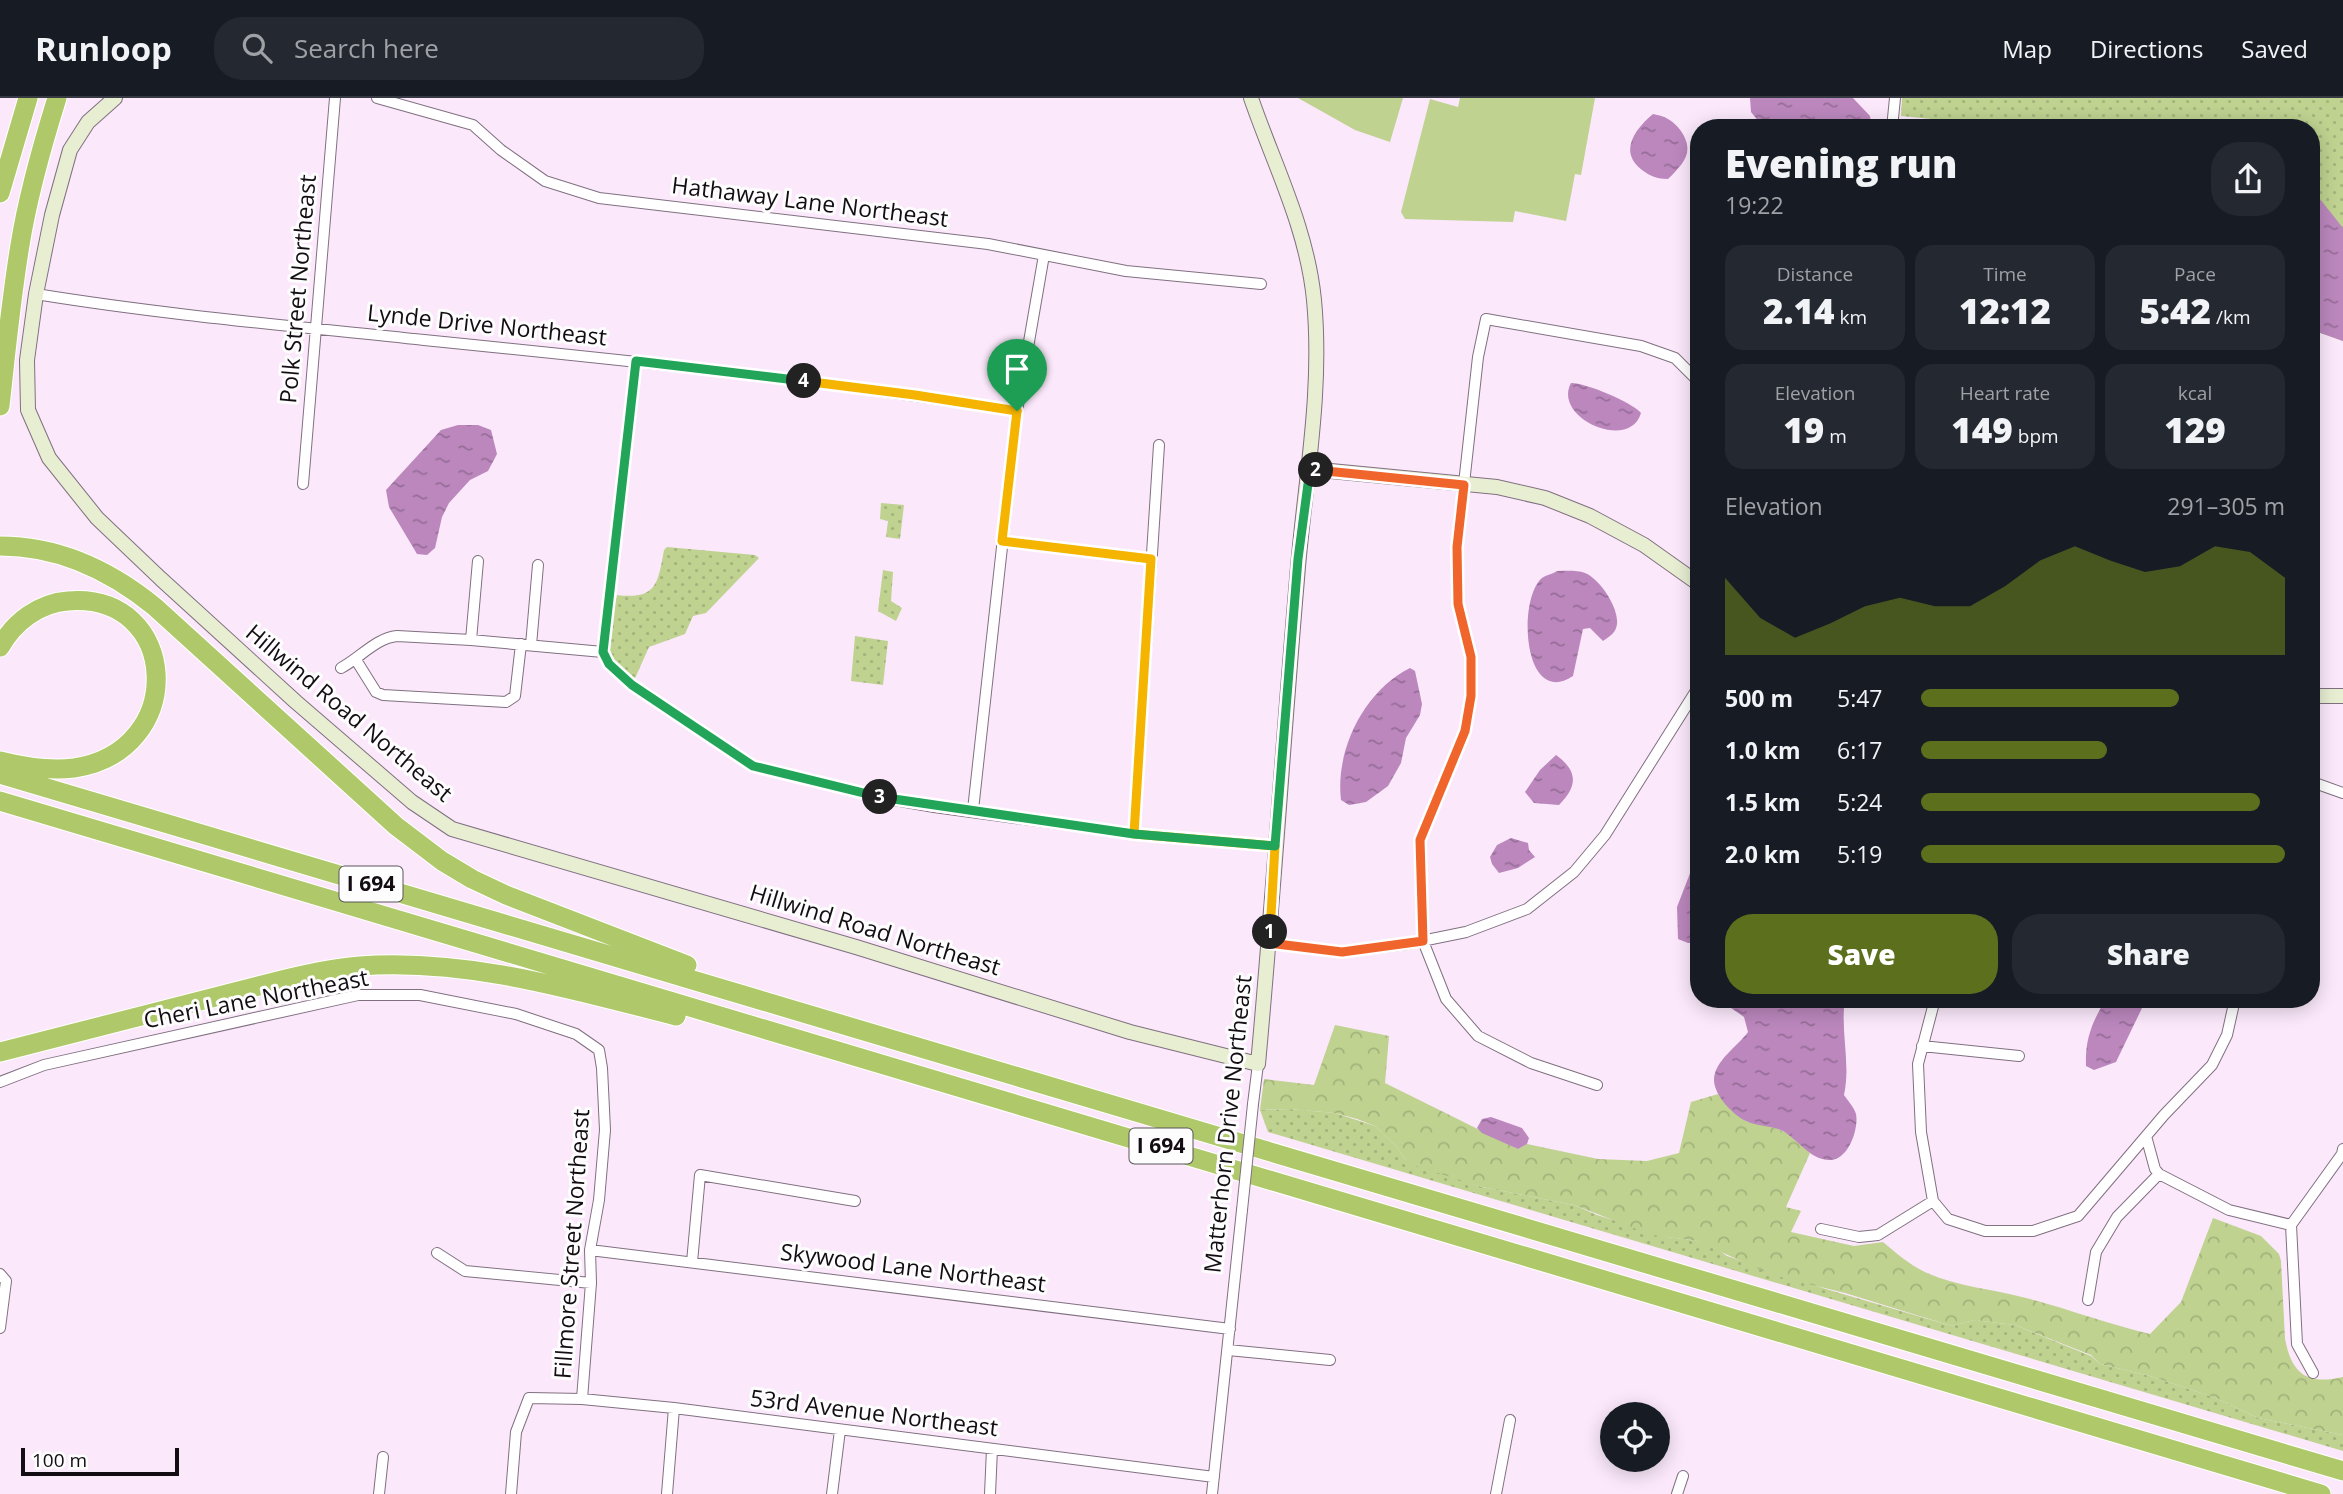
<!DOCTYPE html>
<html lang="en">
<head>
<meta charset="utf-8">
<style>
  :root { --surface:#171b24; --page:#242831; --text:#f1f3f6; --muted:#9ea1a6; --line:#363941; --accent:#5c6f1d }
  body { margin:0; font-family:"Open Sans",sans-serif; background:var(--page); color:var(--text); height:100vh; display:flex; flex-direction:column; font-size:26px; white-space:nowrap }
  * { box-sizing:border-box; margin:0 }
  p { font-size:23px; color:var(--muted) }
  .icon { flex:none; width:38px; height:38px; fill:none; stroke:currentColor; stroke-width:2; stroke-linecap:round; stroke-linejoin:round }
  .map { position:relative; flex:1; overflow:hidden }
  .details { position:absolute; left:1690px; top:21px; width:630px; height:889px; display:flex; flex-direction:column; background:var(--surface); border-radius:28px; box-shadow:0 4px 18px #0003 }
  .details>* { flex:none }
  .buttons { position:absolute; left:1600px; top:1304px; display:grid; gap:14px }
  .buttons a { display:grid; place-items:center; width:70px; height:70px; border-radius:50%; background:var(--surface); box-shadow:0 4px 18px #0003; font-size:35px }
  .scale { position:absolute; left:21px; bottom:18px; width:158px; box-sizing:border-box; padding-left:7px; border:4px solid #130d13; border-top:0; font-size:19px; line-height:24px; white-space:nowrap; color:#130d13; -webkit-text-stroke:5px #fdfdfd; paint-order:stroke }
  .pin { position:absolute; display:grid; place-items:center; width:60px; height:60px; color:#fff; margin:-72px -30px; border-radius:50% 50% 50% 0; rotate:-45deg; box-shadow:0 0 7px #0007 }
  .pin .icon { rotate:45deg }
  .km { position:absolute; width:35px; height:35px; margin:-18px; border-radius:50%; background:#222; color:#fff; font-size:19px; line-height:35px; text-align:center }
  .round { display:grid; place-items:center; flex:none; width:74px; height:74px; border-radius:28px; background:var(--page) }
  .headline { display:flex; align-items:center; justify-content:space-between; height:119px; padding:0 35px }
  h1 { font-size:38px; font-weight:800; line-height:52px }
  .stats { display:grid; grid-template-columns:repeat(3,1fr); gap:10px; height:119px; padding:7px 35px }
  .stats div { display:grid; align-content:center; border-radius:18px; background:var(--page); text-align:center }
  .stats b { font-size:35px; font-weight:800 }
  .stats small { font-size:19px; font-weight:400 }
  .stats p { font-size:19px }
  .chart { height:196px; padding:14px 35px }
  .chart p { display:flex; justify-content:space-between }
  .chart svg { width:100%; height:126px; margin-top:7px; fill:var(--accent); opacity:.7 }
  .action { display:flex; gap:14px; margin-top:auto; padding:14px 35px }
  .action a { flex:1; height:80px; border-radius:28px; background:var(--accent); color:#fff; font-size:28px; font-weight:800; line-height:80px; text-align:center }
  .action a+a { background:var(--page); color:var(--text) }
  ul { padding:0 35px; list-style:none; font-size:23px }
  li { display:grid; grid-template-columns:112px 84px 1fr; align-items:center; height:52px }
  li i { height:18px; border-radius:9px; background:var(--accent) }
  header { display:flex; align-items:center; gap:42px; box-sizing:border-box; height:98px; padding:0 35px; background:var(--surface); border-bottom:2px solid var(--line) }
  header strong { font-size:33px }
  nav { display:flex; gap:38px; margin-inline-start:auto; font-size:24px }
  .search { width:490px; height:63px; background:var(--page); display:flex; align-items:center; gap:18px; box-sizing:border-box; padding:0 24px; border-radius:28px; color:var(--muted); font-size:26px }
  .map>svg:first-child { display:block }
</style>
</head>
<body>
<header>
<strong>Runloop</strong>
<div class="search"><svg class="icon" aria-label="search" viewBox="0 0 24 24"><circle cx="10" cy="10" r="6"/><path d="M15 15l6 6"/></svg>Search here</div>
<nav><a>Map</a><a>Directions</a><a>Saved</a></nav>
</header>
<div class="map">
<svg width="2343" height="1396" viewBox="0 0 2343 1396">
  <defs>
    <pattern id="green-dots" width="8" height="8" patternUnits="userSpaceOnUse" patternTransform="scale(1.75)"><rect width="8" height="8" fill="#bfd290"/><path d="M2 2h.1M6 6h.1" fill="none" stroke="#a3b37b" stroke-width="1.8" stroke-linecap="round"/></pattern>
    <pattern id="forest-crowns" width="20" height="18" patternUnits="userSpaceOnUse" patternTransform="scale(1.75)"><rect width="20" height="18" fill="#bfd290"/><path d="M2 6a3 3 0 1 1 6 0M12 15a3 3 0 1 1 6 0" fill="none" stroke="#a3b37b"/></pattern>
    <pattern id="water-ripples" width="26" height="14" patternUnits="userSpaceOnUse" patternTransform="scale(1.75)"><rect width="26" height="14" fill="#bb87bd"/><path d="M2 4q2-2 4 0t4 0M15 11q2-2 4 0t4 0" fill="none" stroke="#976d98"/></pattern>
  </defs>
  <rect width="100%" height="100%" fill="#fbe9fb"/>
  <!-- green -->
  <path fill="url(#green-dots)" d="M 1902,0 L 2343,0 L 2343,243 L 2312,232 L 2312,30 L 1993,30 L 1993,27 L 1901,18 Z
    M 881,405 L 904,407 L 900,441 L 886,439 L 888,423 L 880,421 Z
    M 667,449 L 755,457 L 759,460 L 706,515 L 693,518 L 685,536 L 649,549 L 632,587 L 603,554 L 617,497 C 657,502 658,485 664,452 Z
    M 883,472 L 893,474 L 891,503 L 902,510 L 896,523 L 878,513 Z
    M 855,538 L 888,543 L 883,587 L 851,583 Z
    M 1289,1011 L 1335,1015 L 1375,1028 L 1396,1048 L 1405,1061 L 1482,1089 L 1574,1107 L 1597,1117 L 1668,1139 L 1697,1143 L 1713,1148 L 1727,1158 L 1826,1191 L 1952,1228 L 1974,1222 L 2015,1227 L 2091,1258 L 2100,1266 L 2150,1278 L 2216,1300 L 2258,1320 L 2343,1337 L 2343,1353 L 1268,1034 L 1260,1012 Z"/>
  <!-- forest -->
  <path fill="url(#forest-crowns)" d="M 1335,927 L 1389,938 L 1385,985 L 1518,1051 L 1527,1046 L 1598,1061 L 1647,1063 L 1679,1055 L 1691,1004 L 1718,996 L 1746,1023 L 1776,1030 L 1787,1035 L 1810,1055 L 1786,1109 L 1801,1113 L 1791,1134 L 1854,1148 L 1883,1144 C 1896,1155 1911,1168 1927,1175 C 1959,1189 1993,1191 2026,1200 C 2068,1211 2108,1226 2150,1236 L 2181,1204 L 2213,1120 L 2261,1138 L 2279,1156 L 2281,1163 L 2285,1241 C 2292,1277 2308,1287 2343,1279 L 2343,1337 L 2258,1320 L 2216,1300 L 2150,1278 L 2100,1266 L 2091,1257 L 2015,1227 L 1974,1222 L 1952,1228 L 1845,1195 L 1772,1177 L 1697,1143 L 1652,1137 L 1574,1107 L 1482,1089 L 1416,1068 L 1405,1061 L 1396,1048 L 1375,1028 L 1357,1021 L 1335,1015 L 1289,1011 L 1260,1012 L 1264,981 L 1314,987 Z"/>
  <!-- pitch -->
  <path fill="#bfd290" d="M 1298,0 L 1403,0 L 1390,44 L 1355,32 Z
    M 1460,0 L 1595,0 L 1581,77 L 1575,76 L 1566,123 L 1515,113 L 1513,124 L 1405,121 L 1401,114 L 1430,1 L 1458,9 Z"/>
  <!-- water -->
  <path fill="url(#water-ripples)" d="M 1750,0 L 1853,0 L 1870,18 L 1872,30 L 1763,29 L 1751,14 Z
    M 1653,16 C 1665,18 1674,23 1681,33 C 1695,54 1684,65 1668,81 C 1657,81 1650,78 1642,72 C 1618,54 1635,31 1653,16 Z
    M 2312,91 L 2343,130 L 2343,243 L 2312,232 Z
    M 1571,285 C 1586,285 1632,304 1641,315 C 1630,354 1552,320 1571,285 Z
    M 458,327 L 478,327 L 491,332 L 497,356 L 488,373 L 470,382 L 449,405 L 442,419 L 435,450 L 427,457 L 417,456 L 389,409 L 386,392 L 441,332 Z
    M 1557,473 C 1566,473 1577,472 1585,475 C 1600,481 1619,510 1617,526 C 1616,535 1610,538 1603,543 L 1590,530 L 1583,531 L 1573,578 C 1523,611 1517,501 1542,480 C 1546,477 1553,476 1557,473 Z
    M 1410,570 L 1415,573 L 1422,606 L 1420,617 L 1406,640 L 1401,665 L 1388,688 L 1366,704 L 1349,707 L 1341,702 C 1335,652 1364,593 1410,570 Z
    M 1556,657 C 1578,673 1578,688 1559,707 L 1534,705 L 1525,694 L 1540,672 Z
    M 1511,740 L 1528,745 L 1529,752 L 1535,759 L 1518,770 L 1499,775 L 1492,766 L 1490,759 L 1497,747 Z
    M 1699,752 L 1699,845 L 1688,845 L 1678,841 L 1677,809 Z
    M 1727,901 L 1845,901 C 1840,933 1851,965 1844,997 C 1848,1003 1854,1009 1856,1016 C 1859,1031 1848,1064 1828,1062 C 1810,1061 1798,1042 1783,1033 C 1771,1027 1758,1029 1746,1023 C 1733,1017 1714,997 1714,982 C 1714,963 1738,948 1748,934 L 1744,919 L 1731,910 Z
    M 2106,901 L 2149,901 L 2143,908 L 2116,964 L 2094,972 L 2086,968 C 2085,941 2092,924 2106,901 Z
    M 1491,1019 L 1522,1030 L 1529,1040 L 1527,1046 L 1518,1051 L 1482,1035 L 1477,1030 L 1482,1021 Z"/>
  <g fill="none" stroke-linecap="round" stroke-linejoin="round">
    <!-- street casing -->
    <g stroke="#807080" stroke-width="12">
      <path id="street" d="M 377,0 L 473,27 L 501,52 L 545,83 L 599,100 L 988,146 L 1126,173 L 1261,186
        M 1892,30 L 1895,0
        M 36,196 C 165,217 294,228 424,242 C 622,262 820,282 1017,313
        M 636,263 L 603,554 L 609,566 L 632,587 L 753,668 L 883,700 L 934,709 L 1134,736 L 1274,748
        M 303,386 L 335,0
        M 1002,443 L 1151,461
        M 471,542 L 478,463
        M 531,547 L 538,467
        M 356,562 L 376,594 L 383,597 L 506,604 L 515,598 L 521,546
        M 341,570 C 360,560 376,540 397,538 L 471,542 L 603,554
        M 2312,684 L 2343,695
        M 973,712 L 1017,313 L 1044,157
        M 1134,736 L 1159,347
        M 1269,845 L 1343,854 L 1407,846 L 1466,834 L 1527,811 L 1574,774 L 1605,737 L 1699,588
        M 1935,901 L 1918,966 L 1921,1034 L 1933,1103 L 1948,1121 L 1985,1133 L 2033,1133 L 2078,1118 L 2164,1017 L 2212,967 L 2227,937 L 2235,901
        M 1922,948 L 2019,958
        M 0,984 L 44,967 L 358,897 L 420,897 L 516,916 L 576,936 L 599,952 L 602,970 L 605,1032 L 599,1102 L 590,1152 L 591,1185 L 582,1301
        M 1597,987 L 1531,965 L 1478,938 L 1446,901 L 1423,843 L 1420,742 L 1465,633 L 1471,598 L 1471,559 L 1458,506 L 1457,449 L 1478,259 L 1486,221 L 1641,248 L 1675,260 L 1699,284
        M 1253,1006 L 1258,966
        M 2146,1038 L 2155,1071 L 2159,1076 L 2229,1112 L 2291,1127
        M 2291,1127 L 2297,1246 L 2313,1275
        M 2291,1127 L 2342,1056 L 2343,1051
        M 1821,1131 L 1859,1139 L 1878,1137 L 1933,1103
        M 590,1152 L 1230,1231
        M 437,1155 L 465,1173 L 591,1185
        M 692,1164 L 700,1077 L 855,1103
        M 0,1176 L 6,1183 L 0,1230
        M 2088,1202 L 2096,1154 L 2117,1119 L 2159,1076
        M 1228,1252 L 1330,1262
        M 379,1396 L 383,1359
        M 511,1396 L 516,1334 L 529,1300 L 582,1301 L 674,1310 L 1214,1379
        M 667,1396 L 674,1310
        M 832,1396 L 840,1332
        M 990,1396 L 992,1351
        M 1212,1396 L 1242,1112
        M 1496,1396 L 1510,1322
        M 1677,1396 L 1683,1378"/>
    </g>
    <!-- secondary casing -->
    <g stroke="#807080" stroke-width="16">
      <path id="secondary" d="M 115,0 L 88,24 L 70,52 L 52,117 L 36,196 L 27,262 L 28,312 L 49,360 L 97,420 L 161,481 L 296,604 L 412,704 L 452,731 L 856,849 L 1130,934 L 1258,966 C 1273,805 1283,643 1297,481 C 1304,388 1323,296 1314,202 C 1307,130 1274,67 1251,0
        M 1310,371 L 1497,389 L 1545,400 L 1590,418 L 1644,447 L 1699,486
        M 2312,598 L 2343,598"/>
    </g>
    <!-- highway casing -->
    <g stroke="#fff" stroke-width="21">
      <path id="highway" d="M 0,95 L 28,0
        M 0,308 C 6,254 11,201 20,147 C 28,97 42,48 57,0
        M 0,448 C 58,448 111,473 155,509 L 396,728 L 442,763 L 472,781 L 506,797 L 687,867
        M 0,549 C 14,524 39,505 68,503 C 180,494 189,653 74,670 C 50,673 24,669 0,663
        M 0,676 L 2343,1373
        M 0,703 L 2321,1396
        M 0,954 L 286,881 C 311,875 335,870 360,868 C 467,860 574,892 676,918"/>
    </g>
    <!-- street -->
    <use href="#street" stroke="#fff" stroke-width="10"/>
    <!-- secondary -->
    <use href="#secondary" stroke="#e7eed2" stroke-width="14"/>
    <!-- highway -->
    <use href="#highway" stroke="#afc869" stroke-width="19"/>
    <!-- street-bridge casing -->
    <g stroke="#807080" stroke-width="12" stroke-linecap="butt">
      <path id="street-bridge" d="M 1242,1112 L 1253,1006"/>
    </g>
    <!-- street-bridge -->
    <use href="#street-bridge" stroke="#fff" stroke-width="10"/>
  </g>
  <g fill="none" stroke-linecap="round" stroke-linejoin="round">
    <!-- split-1 casing -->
    <g stroke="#fff" stroke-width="14">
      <path id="split-1" d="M 1017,313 L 1002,443 L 1151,461 L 1134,736 L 1275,748 L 1270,834"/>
    </g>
    <!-- split-2 casing -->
    <g stroke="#fff" stroke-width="14">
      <path id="split-2" d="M 1270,834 L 1269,845 L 1342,854 L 1423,843 L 1420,742 L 1465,633 L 1471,598 L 1471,559 L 1458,506 L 1457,449 L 1464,387 L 1316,372"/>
    </g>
    <!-- split-3 casing -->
    <g stroke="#fff" stroke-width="14">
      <path id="split-3" d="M 880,699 L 1134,736 L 1275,748 L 1298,461 L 1310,371 L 1316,372"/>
    </g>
    <!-- split-4 casing -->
    <g stroke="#fff" stroke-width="14">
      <path id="split-4" d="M 804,283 L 636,263 L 603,554 L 609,566 L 632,587 L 753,668 L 880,699"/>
    </g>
    <!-- split-5 casing -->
    <g stroke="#fff" stroke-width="14">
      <path id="split-5" d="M 804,283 L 915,297 L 1017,313"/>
    </g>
    <!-- split-1 -->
    <use href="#split-1" stroke="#f5b400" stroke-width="9"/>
    <!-- split-2 -->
    <use href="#split-2" stroke="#f0652b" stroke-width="9"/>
    <!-- split-3 -->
    <use href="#split-3" stroke="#22a559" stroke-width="9"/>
    <!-- split-4 -->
    <use href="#split-4" stroke="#22a559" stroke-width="9"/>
    <!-- split-5 -->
    <use href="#split-5" stroke="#f5b400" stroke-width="9"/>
  </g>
  <g text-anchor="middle" stroke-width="6" stroke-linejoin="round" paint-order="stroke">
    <!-- shield labels -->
    <g fill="#fdfdfd" stroke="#595559" stroke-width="2">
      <rect x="339.5" y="768.5" width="63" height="35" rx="5"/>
      <rect x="1129.5" y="1030.5" width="63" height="35" rx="5"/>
    </g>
    <g font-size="21" font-weight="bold" fill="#130d13">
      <text x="371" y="793">I 694</text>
      <text x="1161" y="1055">I 694</text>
    </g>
    <!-- street labels -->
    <g font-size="23" fill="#130d13" stroke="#fdfdfd">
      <text transform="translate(810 104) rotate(7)" y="8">Hathaway Lane Northeast</text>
      <text transform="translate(298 191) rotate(-85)" y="8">Polk Street Northeast</text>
      <text transform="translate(487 227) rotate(6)" y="8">Lynde Drive Northeast</text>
      <text transform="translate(349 615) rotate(40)" y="8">Hillwind Road Northeast</text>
      <text transform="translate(875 832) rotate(17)" y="8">Hillwind Road Northeast</text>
      <text transform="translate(256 901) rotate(-11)" y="8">Cheri Lane Northeast</text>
      <text transform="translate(1228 1026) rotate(-84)" y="8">Matterhorn Drive Northeast</text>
      <text transform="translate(572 1146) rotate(-86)" y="8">Fillmore Street Northeast</text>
      <text transform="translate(913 1170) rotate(7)" y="8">Skywood Lane Northeast</text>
      <text transform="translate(874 1315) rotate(7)" y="8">53rd Avenue Northeast</text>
    </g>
  </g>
</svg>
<div class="buttons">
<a><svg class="icon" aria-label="locate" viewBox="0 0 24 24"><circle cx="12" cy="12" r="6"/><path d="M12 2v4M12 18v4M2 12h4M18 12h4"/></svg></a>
</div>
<div class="scale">100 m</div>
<div class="pin" style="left:1017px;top:313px;background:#1e9e55"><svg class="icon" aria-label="arrive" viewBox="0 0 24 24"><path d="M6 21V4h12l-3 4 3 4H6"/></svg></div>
<b class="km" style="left:1270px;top:834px">1</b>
<b class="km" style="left:1316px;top:372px">2</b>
<b class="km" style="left:880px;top:699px">3</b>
<b class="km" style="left:804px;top:283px">4</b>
<section class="details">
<div class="headline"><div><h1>Evening run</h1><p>19:22</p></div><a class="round"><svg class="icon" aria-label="share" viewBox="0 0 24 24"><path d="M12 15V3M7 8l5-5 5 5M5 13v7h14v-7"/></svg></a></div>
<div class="stats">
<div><p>Distance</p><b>2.14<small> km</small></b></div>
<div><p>Time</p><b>12:12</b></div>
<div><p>Pace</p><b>5:42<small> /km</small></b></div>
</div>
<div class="stats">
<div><p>Elevation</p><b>19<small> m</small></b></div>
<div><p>Heart rate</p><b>149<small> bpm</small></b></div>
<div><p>kcal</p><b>129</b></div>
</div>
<div class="chart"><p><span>Elevation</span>291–305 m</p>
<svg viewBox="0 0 160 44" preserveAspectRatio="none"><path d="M0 44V17L10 31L20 38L30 33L40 27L50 24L60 27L70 27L80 20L90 11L100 6L110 11L120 15L130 13L140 6L150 8L160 17V44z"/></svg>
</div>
<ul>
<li><b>500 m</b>5:47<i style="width:71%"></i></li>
<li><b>1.0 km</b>6:17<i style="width:51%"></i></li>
<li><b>1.5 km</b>5:24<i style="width:93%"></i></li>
<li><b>2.0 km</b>5:19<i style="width:100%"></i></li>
</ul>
<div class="action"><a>Save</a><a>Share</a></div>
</section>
</div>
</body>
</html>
